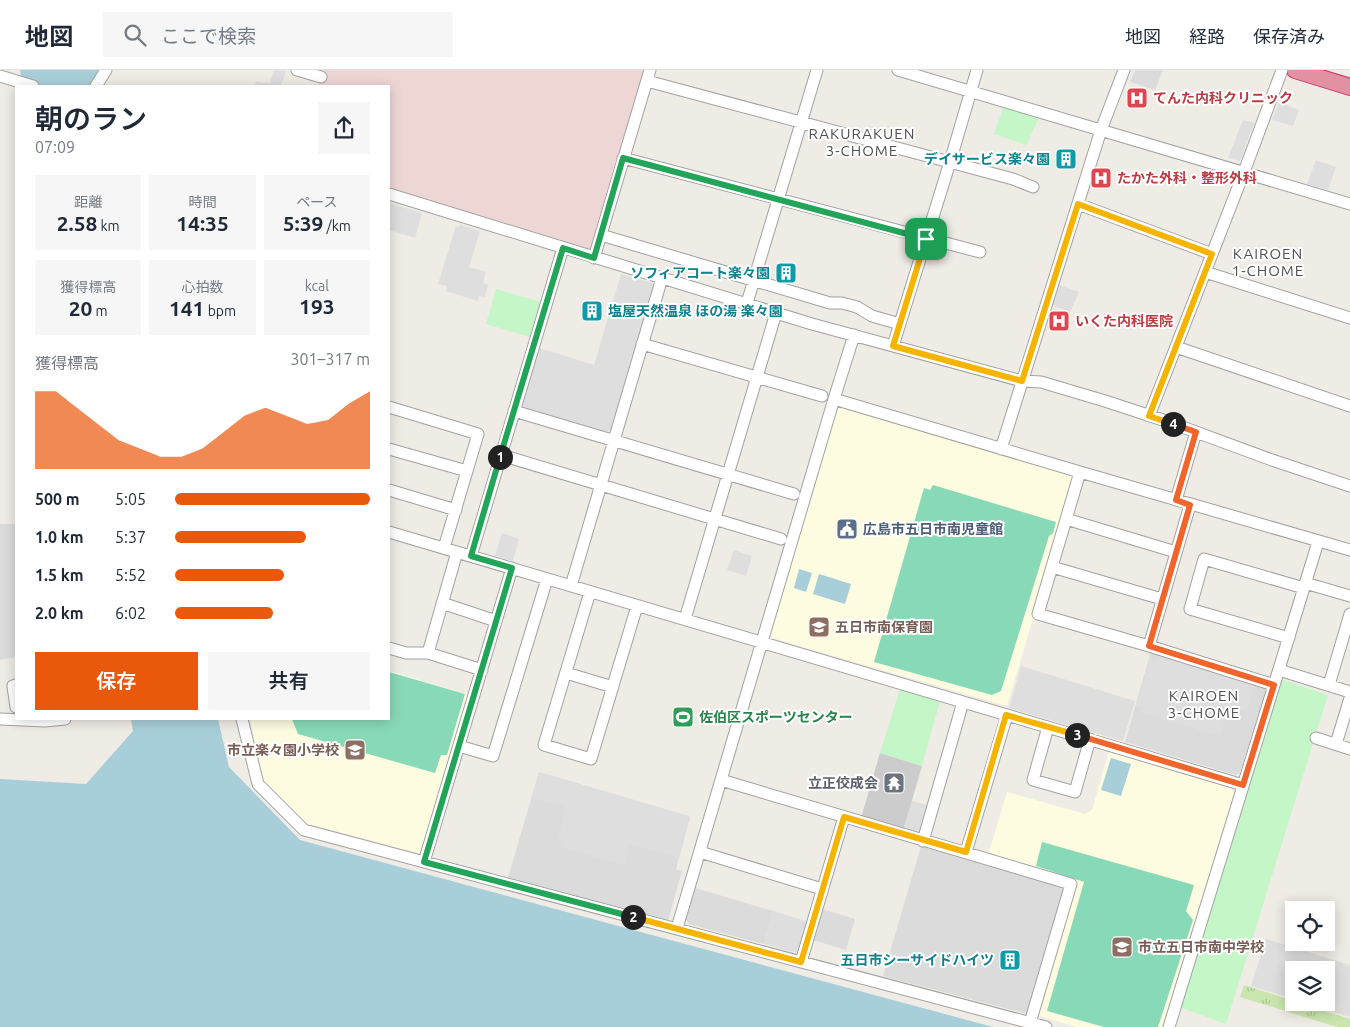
<!DOCTYPE html>
<html lang="ja">
<head>
<meta charset="utf-8">
<style>
  :root { --surface:#fff; --page:#f6f6f7; --text:#1f2937; --muted:#747a83; --line:#e0e1e3; --accent:#ea580c }
  body { margin:0; font-family:Ubuntu,"Noto Sans JP",sans-serif; background:var(--page); color:var(--text); height:100vh; display:flex; flex-direction:column; font-size:19px; white-space:nowrap }
  * { box-sizing:border-box; margin:0 }
  p { font-size:16px; color:var(--muted) }
  .icon { flex:none; width:28px; height:28px; fill:none; stroke:currentColor; stroke-width:2; stroke-linecap:round; stroke-linejoin:round }
  .map { position:relative; flex:1; overflow:hidden }
  .sheet { position:absolute; left:15px; top:15px; width:375px; height:635px; display:flex; flex-direction:column; background:var(--surface); border-radius:0px; box-shadow:0 2px 12px #0003 }
  .sheet>* { flex:none }
  .tools { position:absolute; left:1285px; top:831px; display:grid; gap:10px }
  .tools a { display:grid; place-items:center; width:50px; height:50px; border-radius:0px; background:var(--surface); box-shadow:0 2px 12px #0003; font-size:25px }
  .pin { position:absolute; display:grid; place-items:center; width:42px; height:42px; color:#fff; margin:-21px; border-radius:10px; box-shadow:0 2px 8px #0006 }
  .km { position:absolute; width:25px; height:25px; margin:-12px; border-radius:50%; background:#222; color:#fff; font-size:14px; line-height:25px; text-align:center }
  .round { display:grid; place-items:center; flex:none; width:52px; height:52px; border-radius:0px; background:var(--page) }
  .headline { display:flex; align-items:center; justify-content:space-between; height:85px; padding:0 20px }
  h1 { font-size:28px; font-weight:600; line-height:38px }
  .metrics { display:grid; grid-template-columns:repeat(3,1fr); gap:8px; height:85px; padding:5px 20px }
  .metrics div { display:grid; align-content:center; border-radius:0px; background:var(--page); text-align:center }
  .metrics b { font-size:21px; font-weight:600 }
  .metrics small { font-size:14px; font-weight:400 }
  .metrics p { font-size:14px }
  .chart { height:140px; padding:10px 20px }
  .chart p { display:flex; justify-content:space-between }
  .chart svg { width:100%; height:90px; margin-top:5px; fill:var(--accent); opacity:.7 }
  .button { display:flex; gap:10px; margin-top:auto; padding:10px 20px }
  .button a { flex:1; height:58px; border-radius:0px; background:var(--accent); color:#fff; font-size:20px; font-weight:600; line-height:58px; text-align:center }
  .button a+a { background:var(--page); color:var(--text) }
  ul { padding:0 20px; list-style:none; font-size:16px }
  li { display:grid; grid-template-columns:80px 60px 1fr; align-items:center; height:38px }
  li i { height:12px; border-radius:6px; background:var(--accent) }
  header { display:flex; align-items:center; gap:30px; box-sizing:border-box; height:70px; padding:0 25px; background:var(--surface); border-bottom:1px solid var(--line) }
  header strong { font-size:24px }
  nav { display:flex; gap:28px; margin-inline-start:auto; font-size:18px }
  .search { width:350px; height:45px; background:var(--page); display:flex; align-items:center; gap:12px; box-sizing:border-box; padding:0 18px; border-radius:0px; color:var(--muted); font-size:19px }
  .map>svg:first-child { display:block }
</style>
</head>
<body>
<header>
<strong>地図</strong>
<div class="search"><svg class="icon" aria-label="search" viewBox="0 0 24 24"><circle cx="10" cy="10" r="6"/><path d="M15 15l6 6"/></svg>ここで検索</div>
<nav><a>地図</a><a>経路</a><a>保存済み</a></nav>
</header>
<div class="map">
<svg width="1350" height="957" viewBox="0 0 1350 957">
  <defs>
    <pattern id="grass-tufts" width="24" height="20" patternUnits="userSpaceOnUse" patternTransform="scale(1.25)"><rect width="24" height="20" fill="#cae6ae"/><path d="M3 7l-1-3M5 7V3M7 7l1-3M15 17l-1-3M17 17v-4M19 17l1-3" fill="none" stroke="#adc595"/></pattern>
  </defs>
  <rect width="100%" height="100%" fill="#efebe5"/>
  <!-- residential -->
  <path fill="#dcdbdb" d="M 1135,0 L 1163,0 L 1155,20 L 1130,12 Z
    M 0,454 L 16,454 L 16,587 L 0,590 Z
    M 1151,581 L 1262,614 L 1266,620 L 1240,703 L 1236,705 L 1125,672 Z
    M 539,702 L 690,747 L 676,799 L 682,801 L 668,851 L 508,808 Z
    M 922,773 L 1066,816 L 1028,944 L 883,906 Z
    M 695,818 L 773,841 L 764,874 L 689,854 L 686,849 Z
    M 819,838 L 855,849 L 846,880 L 810,869 Z"/>
  <!-- commercial -->
  <path fill="#eed6d5" d="M 324,0 L 648,0 L 595,187 L 389,124 L 389,16 L 318,16 Z"/>
  <!-- education -->
  <path fill="#fdfce0" d="M 842,337 L 1073,403 L 1075,408 L 1007,636 L 772,568 L 769,562 L 836,340 Z
    M 389,601 L 470,625 L 424,785 L 305,753 L 263,712 L 250,649 L 389,649 Z
    M 1109,681 L 1231,717 L 1234,723 L 1162,957 L 1077,957 L 1039,946 L 1037,943 L 1076,810 L 988,785 L 1007,722 L 1085,744 L 1092,740 Z"/>
  <!-- religious -->
  <path fill="#ccc" d="M 880,683 L 922,696 L 903,761 L 861,748 Z"/>
  <!-- grass -->
  <path fill="url(#grass-tufts)" d="M 1244,915 L 1294,931 L 1294,932 L 1298,933 L 1350,949 L 1350,957 L 1337,957 L 1240,927 Z"/>
  <!-- park -->
  <path fill="#c5f6c8" d="M 1004,35 L 1040,46 L 1026,75 L 994,64 Z
    M 496,219 L 541,232 L 530,267 L 486,254 Z
    M 1280,609 L 1328,625 L 1226,954 L 1179,937 Z
    M 900,619 L 940,631 L 922,696 L 880,683 Z"/>
  <!-- pitch -->
  <path fill="#88d9b8" d="M 933,415 L 1056,452 L 1053,463 L 1049,466 L 1001,621 L 992,625 L 874,592 L 924,418 L 930,420 Z
    M 389,602 L 465,624 L 447,685 L 441,685 L 435,703 L 298,664 L 292,649 L 389,649 Z
    M 1042,772 L 1194,815 L 1186,841 L 1193,850 L 1158,957 L 1104,957 L 1047,941 L 1084,812 L 1036,796 Z"/>
  <!-- parking -->
  <path fill="#dedede" d="M 274,0 L 286,1 L 281,16 L 254,16 L 256,11 L 262,13 L 270,13 Z
    M 1279,32 L 1299,40 L 1293,56 L 1272,50 Z
    M 1243,50 L 1254,53 L 1240,91 L 1228,88 Z
    M 1316,90 L 1336,97 L 1328,120 L 1307,114 Z
    M 389,133 L 422,143 L 415,168 L 389,160 Z
    M 460,155 L 480,161 L 469,197 L 486,202 L 483,213 L 488,215 L 485,227 L 479,226 L 478,231 L 446,221 L 447,216 L 438,214 L 456,156 L 459,157 Z
    M 621,204 L 652,213 L 654,217 L 612,359 L 604,364 L 521,340 L 519,335 L 536,277 L 594,295 Z
    M 1059,215 L 1079,222 L 1070,242 L 1052,235 Z
    M 502,463 L 519,469 L 513,491 L 495,486 Z
    M 734,480 L 752,486 L 746,506 L 727,500 Z
    M 1158,583 L 1255,612 L 1247,641 L 1229,635 L 1220,666 L 1140,642 L 1141,637 L 1136,635 L 1150,588 L 1156,590 Z
    M 1021,596 L 1135,631 L 1123,671 L 1009,638 Z
    M 539,702 L 689,746 L 678,787 L 630,775 L 624,795 L 561,777 L 562,772 L 558,770 L 565,736 L 532,728 Z
    M 912,731 L 930,736 L 923,762 L 918,765 L 903,761 Z
    M 773,841 L 809,852 L 798,883 L 764,874 Z
    M 1266,869 L 1350,895 L 1350,947 L 1304,933 L 1326,932 L 1326,900 L 1294,900 L 1294,929 L 1251,916 Z"/>
  <!-- water -->
  <path fill="#a8cfd9" d="M 20,0 L 102,0 L 90,16 L 23,16 Z
    M 799,499 L 812,503 L 806,522 L 794,518 Z
    M 819,504 L 851,514 L 845,534 L 813,524 Z
    M 131,649 L 218,649 L 229,697 L 300,770 L 993,957 L 0,957 L 0,709 L 86,714 L 133,661 Z
    M 1111,688 L 1131,694 L 1121,726 L 1101,720 Z"/>
  <g fill="none" stroke-linecap="round" stroke-linejoin="round">
    <!-- minor casing -->
    <g stroke="#a2a2a2" stroke-width="13">
      <path id="minor" d="M 297,0 L 321,7
        M 898,0 L 1350,134
        M 0,6 L 33,16
        M 647,11 L 1013,109 L 1033,117
        M 96,16 L 106,0
        M 623,88 L 980,182
        M 389,124 L 812,254 L 1022,311 L 1041,312 L 1105,331 L 1166,351 L 1272,390 L 1350,416
        M 1078,134 L 1212,184
        M 601,165 L 830,233 L 842,233 L 857,237 L 872,246 L 900,254
        M 594,188 L 650,0
        M 1205,202 L 1350,248
        M 747,233 L 817,0
        M 642,274 L 822,326
        M 893,276 L 950,92 L 977,0
        M 1176,277 L 1350,336
        M 834,329 L 1080,402 L 1350,480
        M 389,337 L 478,364 L 444,478
        M 514,341 L 794,424
        M 1149,346 L 1244,102 L 1282,0
        M 389,379 L 467,401
        M 1001,379 L 1101,60 L 1124,0
        M 501,385 L 781,469
        M 1080,402 L 1038,544 L 1149,576 L 1190,435
        M 389,420 L 456,440
        M 1176,430 L 1196,362
        M 1066,449 L 1176,482
        M 389,462 L 1243,715
        M 471,486 L 563,178
        M 1052,497 L 1162,529
        M 1305,513 L 1350,526
        M 571,516 L 662,208
        M 590,522 L 544,675 L 591,689 L 637,536
        M 442,533 L 496,551
        M 685,549 L 776,243
        M 1289,568 L 1190,539 L 1204,489 L 1304,518
        M 1149,576 L 1274,615
        M 389,578 L 406,583 L 428,583 L 482,600
        M 428,583 L 457,482
        M 1279,600 L 1350,622
        M 566,603 L 613,617
        M 16,615 L 13,616 L 16,637
        M 1329,615 L 1350,544
        M 0,649 L 45,651 L 65,649
        M 242,649 L 258,714 L 304,760 L 1046,957
        M 1048,657 L 1033,710 L 1075,722 L 1090,669
        M 1316,668 L 1350,679
        M 1336,674 L 1350,628
        M 459,676 L 493,686 L 547,509
        M 721,710 L 1071,814 L 1030,953
        M 923,771 L 963,632
        M 700,782 L 822,819
        M 966,782 L 1007,645
        M 424,792 L 512,498
        M 677,858 L 834,329 L 854,265
        M 801,892 L 844,747
        M 1169,957 L 1318,472"/>
    </g>
    <!-- highway casing -->
    <g stroke="#cf2f69" stroke-width="18">
      <path id="highway" d="M 1295,0 L 1350,17"/>
    </g>
    <!-- minor -->
    <use href="#minor" stroke="#fff" stroke-width="11"/>
    <!-- highway -->
    <use href="#highway" stroke="#e191a2" stroke-width="16"/>
  </g>
  <g fill="none" stroke-linecap="round" stroke-linejoin="round">
    <!-- split-1 casing -->
    <g stroke="#fff" stroke-width="10">
      <path id="split-1" d="M 500,387 L 563,178 L 594,188 L 623,88 L 926,169"/>
    </g>
    <!-- split-2 casing -->
    <g stroke="#fff" stroke-width="10">
      <path id="split-2" d="M 500,387 L 471,486 L 512,498 L 424,792 L 633,847"/>
    </g>
    <!-- split-3 casing -->
    <g stroke="#fff" stroke-width="10">
      <path id="split-3" d="M 633,847 L 801,892 L 844,747 L 966,782 L 1006,645 L 1077,665"/>
    </g>
    <!-- split-4 casing -->
    <g stroke="#fff" stroke-width="10">
      <path id="split-4" d="M 1077,665 L 1243,715 L 1274,615 L 1149,576 L 1190,435 L 1176,430 L 1196,362 L 1173,354"/>
    </g>
    <!-- split-5 casing -->
    <g stroke="#fff" stroke-width="10">
      <path id="split-5" d="M 926,169 L 893,276 L 1022,311 L 1078,134 L 1212,184 L 1149,346 L 1173,354"/>
    </g>
    <!-- split-1 -->
    <use href="#split-1" stroke="#22a559" stroke-width="6"/>
    <!-- split-2 -->
    <use href="#split-2" stroke="#22a559" stroke-width="6"/>
    <!-- split-3 -->
    <use href="#split-3" stroke="#f5b400" stroke-width="6"/>
    <!-- split-4 -->
    <use href="#split-4" stroke="#f0652b" stroke-width="6"/>
    <!-- split-5 -->
    <use href="#split-5" stroke="#f5b400" stroke-width="6"/>
  </g>
  <!-- icons -->
  <defs>
    <g id="hospital-square" transform="scale(1.125)"><rect x="-9" y="-9" width="18" height="18" rx="4" fill="#e0444e" stroke="#fff"/><path d="M-5-5h3v3.5h4V-5h3V5h-3V1.5h-4V5h-3Z" fill="#fff"/></g>
    <g id="building-square" transform="scale(1.125)"><rect x="-9" y="-9" width="18" height="18" rx="4" fill="#0f9aa8" stroke="#fff"/><path d="M-4-6H4V6H1V3H-1V6H-4ZM-2.5-4.3h1.7v1.8h-1.7ZM.8-4.3h1.7v1.8H.8ZM-2.5-1h1.7V.8h-1.7ZM.8-1h1.7V.8H.8Z" fill="#fff"/></g>
    <g id="civic-square" transform="scale(1.125)"><rect x="-9" y="-9" width="18" height="18" rx="4" fill="#5c6f8a" stroke="#fff"/><path d="M-.6-6.5H3V-4.5H.6V-3L4-1V1h2V6H-6V1h2V-1L-.6-3ZM-1.2 2.5V6h2.4V2.5Z" fill="#fff"/></g>
    <g id="school-square" transform="scale(1.125)"><rect x="-9" y="-9" width="18" height="18" rx="4" fill="#8d6e63" stroke="#fff"/><path d="M0-5L7-2L0 1L-7-2ZM-4 1L0 2.5L4 1V4Q0 6-4 4Z" fill="#fff"/></g>
    <g id="stadium-square" transform="scale(1.125)"><rect x="-9" y="-9" width="18" height="18" rx="4" fill="#2e9e5b" stroke="#fff"/><path d="M0-5a6.5 5 0 1 0 0 10a6.5 5 0 1 0 0-10ZM-3.5-1.8h7v3.6h-7Z" fill="#fff"/></g>
    <g id="temple-square" transform="scale(1.125)"><rect x="-9" y="-9" width="18" height="18" rx="4" fill="#6b7280" stroke="#fff"/><path d="M0-6L5-2H3V0L6.5 2.5H4V6H1.5V3h-3V6H-4V2.5H-6.5L-3 0V-2H-5Z" fill="#fff"/></g>
  </defs>
  <g fill-rule="evenodd">
    <use href="#hospital-square" x="1137" y="28"/>
    <use href="#building-square" x="1066" y="89"/>
    <use href="#hospital-square" x="1101" y="108"/>
    <use href="#building-square" x="786" y="203"/>
    <use href="#building-square" x="592" y="241"/>
    <use href="#hospital-square" x="1059" y="251"/>
    <use href="#civic-square" x="847" y="459"/>
    <use href="#school-square" x="819" y="557"/>
    <use href="#stadium-square" x="683" y="647"/>
    <use href="#school-square" x="355" y="680"/>
    <use href="#temple-square" x="894" y="713"/>
    <use href="#school-square" x="1122" y="877"/>
    <use href="#building-square" x="1010" y="890"/>
  </g>
  <g text-anchor="middle" stroke-width="4" stroke-linejoin="round" paint-order="stroke">
    <!-- health labels -->
    <g font-size="14" font-weight="bold" fill="#be3a42" stroke="#fff" text-anchor="start">
      <text x="1153" y="33">てんた内科クリニック</text>
      <text x="1117" y="113">たかた外科・整形外科</text>
      <text x="1075" y="256">いくた内科医院</text>
    </g>
    <!-- culture labels -->
    <g font-size="14" font-weight="bold" fill="#0d838f" stroke="#fff" text-anchor="end">
      <text x="1050" y="94">デイサービス楽々園</text>
      <text x="770" y="208">ソフィアコート楽々園</text>
      <text x="608" y="246" text-anchor="start">塩屋天然温泉 ほの湯 楽々園</text>
      <text x="994" y="895">五日市シーサイドハイツ</text>
    </g>
    <!-- service labels -->
    <g font-size="14" font-weight="bold" fill="#4e5e75" stroke="#fff" text-anchor="start">
      <text x="863" y="464">広島市五日市南児童館</text>
    </g>
    <!-- education labels -->
    <g font-size="14" font-weight="bold" fill="#785e54" stroke="#fff" text-anchor="start">
      <text x="835" y="562">五日市南保育園</text>
      <text x="339" y="685" text-anchor="end">市立楽々園小学校</text>
      <text x="1138" y="882">市立五日市南中学校</text>
    </g>
    <!-- leisure labels -->
    <g font-size="14" font-weight="bold" fill="#27864d" stroke="#fff" text-anchor="start">
      <text x="699" y="652">佐伯区スポーツセンター</text>
    </g>
    <!-- worship labels -->
    <g font-size="14" font-weight="bold" fill="#5b616d" stroke="#fff" text-anchor="end">
      <text x="878" y="718">立正佼成会</text>
    </g>
    <!-- neighbourhood labels -->
    <g font-size="15" letter-spacing="1" fill="#515151" stroke="#fff">
      <text x="862" y="69">RAKURAKUEN<tspan x="862" dy="17">3-CHOME</tspan></text>
      <text x="1268" y="189">KAIROEN<tspan x="1268" dy="17">1-CHOME</tspan></text>
      <text x="1204" y="631">KAIROEN<tspan x="1204" dy="17">3-CHOME</tspan></text>
    </g>
  </g>
</svg>
<div class="tools">
<a><svg class="icon" aria-label="locate" viewBox="0 0 24 24"><circle cx="12" cy="12" r="6"/><path d="M12 2v4M12 18v4M2 12h4M18 12h4"/></svg></a>
<a><svg class="icon" aria-label="layers" viewBox="0 0 24 24"><path d="M12 4l9 5-9 5-9-5zM3 14l9 5 9-5"/></svg></a>
</div>
<div class="pin" style="left:926px;top:169px;background:#1e9e55"><svg class="icon" aria-label="arrive" viewBox="0 0 24 24"><path d="M6 21V4h12l-3 4 3 4H6"/></svg></div>
<b class="km" style="left:500px;top:387px">1</b>
<b class="km" style="left:633px;top:847px">2</b>
<b class="km" style="left:1077px;top:665px">3</b>
<b class="km" style="left:1173px;top:354px">4</b>
<section class="sheet">
<div class="headline"><div><h1>朝のラン</h1><p>07:09</p></div><a class="round"><svg class="icon" aria-label="share" viewBox="0 0 24 24"><path d="M12 15V3M7 8l5-5 5 5M5 13v7h14v-7"/></svg></a></div>
<div class="metrics">
<div><p>距離</p><b>2.58<small> km</small></b></div>
<div><p>時間</p><b>14:35</b></div>
<div><p>ペース</p><b>5:39<small> /km</small></b></div>
</div>
<div class="metrics">
<div><p>獲得標高</p><b>20<small> m</small></b></div>
<div><p>心拍数</p><b>141<small> bpm</small></b></div>
<div><p>kcal</p><b>193</b></div>
</div>
<div class="chart"><p><span>獲得標高</span>301–317 m</p>
<svg viewBox="0 0 160 44" preserveAspectRatio="none"><path d="M0 44V6L10 6L20 14L30 22L40 30L50 34L60 38L70 38L80 34L90 26L100 18L110 14L120 18L130 22L140 20L150 12L160 6V44z"/></svg>
</div>
<ul>
<li><b>500 m</b>5:05<i style="width:100%"></i></li>
<li><b>1.0 km</b>5:37<i style="width:67%"></i></li>
<li><b>1.5 km</b>5:52<i style="width:56%"></i></li>
<li><b>2.0 km</b>6:02<i style="width:50%"></i></li>
</ul>
<div class="button"><a>保存</a><a>共有</a></div>
</section>
</div>
</body>
</html>
